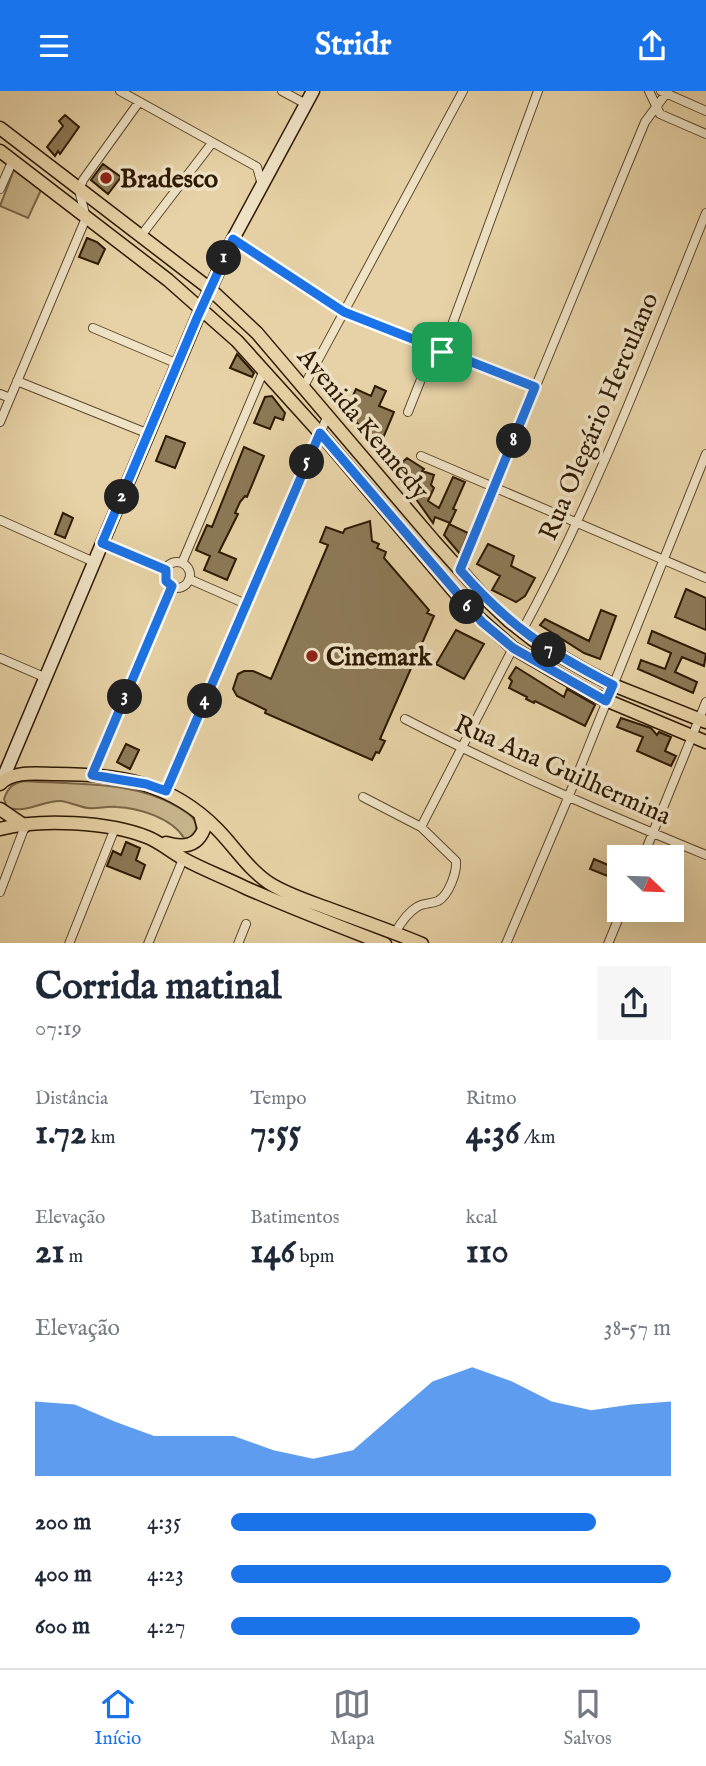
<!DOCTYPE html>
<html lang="pt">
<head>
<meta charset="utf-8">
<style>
  :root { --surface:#fff; --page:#f6f6f7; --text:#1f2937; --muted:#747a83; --line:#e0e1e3; --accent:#1a73e8 }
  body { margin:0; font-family:"IM FELL English",serif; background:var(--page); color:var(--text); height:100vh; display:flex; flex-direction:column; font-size:26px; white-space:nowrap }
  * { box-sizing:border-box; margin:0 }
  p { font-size:23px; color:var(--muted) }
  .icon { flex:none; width:38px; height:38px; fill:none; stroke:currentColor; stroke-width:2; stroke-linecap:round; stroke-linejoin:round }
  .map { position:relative; height:852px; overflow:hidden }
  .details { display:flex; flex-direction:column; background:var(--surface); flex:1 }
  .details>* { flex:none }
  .needle { width:46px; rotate:113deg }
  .buttons { position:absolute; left:607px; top:754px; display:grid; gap:14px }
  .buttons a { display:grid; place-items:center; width:77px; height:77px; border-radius:0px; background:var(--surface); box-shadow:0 7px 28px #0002; font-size:35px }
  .pin { position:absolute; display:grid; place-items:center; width:60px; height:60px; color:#fff; margin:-30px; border-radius:14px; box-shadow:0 4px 10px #0006 }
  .km { position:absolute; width:35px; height:35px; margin:-18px; border-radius:50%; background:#222; color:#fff; font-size:19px; line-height:35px; text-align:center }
  .round { display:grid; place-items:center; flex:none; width:74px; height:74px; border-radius:0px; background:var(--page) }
  .overview { display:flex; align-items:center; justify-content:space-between; height:119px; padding:0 35px }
  h1 { font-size:38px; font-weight:700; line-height:52px }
  .stats { display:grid; grid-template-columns:repeat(3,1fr); gap:10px; height:119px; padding:7px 35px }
  .stats div { display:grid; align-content:center }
  .stats b { font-size:35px; font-weight:700 }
  .stats small { font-size:19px; font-weight:400 }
  .stats p { font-size:19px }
  .chart { height:196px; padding:14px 35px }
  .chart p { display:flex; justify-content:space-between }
  .chart svg { width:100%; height:126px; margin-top:7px; fill:var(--accent); opacity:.7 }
  ul { padding:0 35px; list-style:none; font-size:23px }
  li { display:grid; grid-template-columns:112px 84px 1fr; align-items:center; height:52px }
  li i { height:18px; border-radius:9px; background:var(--accent) }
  header { display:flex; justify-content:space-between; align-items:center; height:91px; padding:0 35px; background:var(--accent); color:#fff; font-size:32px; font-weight:700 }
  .tab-bar { display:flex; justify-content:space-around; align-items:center; height:98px; border-top:2px solid var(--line); background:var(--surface); font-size:19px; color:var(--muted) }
  .tab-bar a { display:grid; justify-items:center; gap:4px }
  .tab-bar .on { color:var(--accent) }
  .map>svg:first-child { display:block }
</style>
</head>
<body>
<header><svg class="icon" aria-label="menu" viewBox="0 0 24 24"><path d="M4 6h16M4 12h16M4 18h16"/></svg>Stridr<svg class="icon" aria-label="share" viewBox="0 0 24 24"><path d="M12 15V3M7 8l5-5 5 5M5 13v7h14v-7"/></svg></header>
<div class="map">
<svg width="706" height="853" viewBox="0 0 706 853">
  <rect width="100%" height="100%" fill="#e6d2a6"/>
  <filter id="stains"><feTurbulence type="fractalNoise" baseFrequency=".00286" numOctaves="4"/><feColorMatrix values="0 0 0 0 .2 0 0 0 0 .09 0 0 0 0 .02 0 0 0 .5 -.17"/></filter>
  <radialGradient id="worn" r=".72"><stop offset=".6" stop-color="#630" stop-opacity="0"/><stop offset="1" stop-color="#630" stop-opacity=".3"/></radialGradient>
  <!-- green -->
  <path fill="#c7b38a" stroke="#7a6646" stroke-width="2" d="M 14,79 L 41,99 L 28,127 L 0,115 Z
    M 25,690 C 76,694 132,689 178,716 C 188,722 197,726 196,739 L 190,747 L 184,747 C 172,727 139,717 116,716 C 107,715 97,718 88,717 C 79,716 70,711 61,710 C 44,709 24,724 7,716 L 4,708 C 8,696 13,692 25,690 Z"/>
  <!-- building -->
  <path fill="#8d7957" stroke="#2d1901" stroke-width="2" d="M 65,24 L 79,36 L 60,63 L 58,60 L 55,65 L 47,56 L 63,35 L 59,30 Z
    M 103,73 L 121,86 L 108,103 L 91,89 Z
    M 87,147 L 97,151 L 105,158 L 98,173 L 79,166 Z
    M 237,263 L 254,282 L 252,286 L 230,277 Z
    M 375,295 L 386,300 L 379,315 L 394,321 L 381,352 L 372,355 L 356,339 L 359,334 L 346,320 L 356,298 L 371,305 Z
    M 272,305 L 285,322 L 283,329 L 275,326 L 270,338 L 254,332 L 265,306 Z
    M 166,345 L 185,352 L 175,377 L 156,370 Z
    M 244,356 L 264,365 L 247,406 L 245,405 L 240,411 L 235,422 L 238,423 L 219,461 L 236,468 L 227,489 L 204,479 L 210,465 L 196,459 L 207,434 L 212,436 Z
    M 407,367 L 424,378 L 422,380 L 434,384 L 431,394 L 434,397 L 428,410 L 439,417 L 453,386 L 465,391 L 453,418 L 456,419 L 450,432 L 435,426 L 433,432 L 416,408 L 392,381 Z
    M 63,422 L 73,427 L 65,447 L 55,443 Z
    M 370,430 L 372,450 L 379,453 L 377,457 L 386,461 L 384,467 L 429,519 L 427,522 L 434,525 L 380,648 L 385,650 L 379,662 L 376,661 L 372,669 L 265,622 L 266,619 L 237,605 L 233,598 L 238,583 L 244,580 L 253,580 L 271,588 L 328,454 L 320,451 L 326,436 L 343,442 L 345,438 Z
    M 449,433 L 468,442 L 460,463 L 444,444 Z
    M 488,453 L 514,465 L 511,475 L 535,487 L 525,505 L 516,511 L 492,499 L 500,485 L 477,473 Z
    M 686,498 L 706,507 L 706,539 L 675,526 Z
    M 601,519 L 616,525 L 600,568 L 584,562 L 540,534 L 545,528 L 589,550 Z
    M 456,539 L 484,553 L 464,588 L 436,573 Z
    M 652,540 L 706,563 L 704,575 L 682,566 L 675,581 L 697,591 L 693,602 L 638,578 L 641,569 L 665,578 L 671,562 L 648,552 Z
    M 516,576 L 564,606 L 567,598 L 595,614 L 585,635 L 535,610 L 534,612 L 526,608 L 527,606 L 509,597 L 512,590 L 509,587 Z
    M 621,627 L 651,637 L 657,644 L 659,641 L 671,646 L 665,660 L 676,665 L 671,675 L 637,660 L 643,646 L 617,636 Z
    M 126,653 L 139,659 L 130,678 L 117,671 Z
    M 126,751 L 140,757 L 136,769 L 145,774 L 140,788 L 107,775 L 113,760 L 121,764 Z
    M 594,768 L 620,779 L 620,790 L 590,778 Z"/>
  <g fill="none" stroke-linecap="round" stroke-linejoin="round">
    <!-- street casing -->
    <g stroke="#5b472a" stroke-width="10">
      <path id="street" d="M 120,0 L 257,76 L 262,94
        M 282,0 L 306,13
        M 649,0 L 660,23 L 706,43
        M 661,0 L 706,20
        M 0,98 L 13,69
        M 140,146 L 212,52
        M 233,148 L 344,221 L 535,296
        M 93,237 L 178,273
        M 442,261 L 538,0
        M 17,290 L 149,343
        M 304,295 L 463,0
        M 0,303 L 10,307
        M 408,321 L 433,258
        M 0,331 L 86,127 L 79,99 L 83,89 L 139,11
        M 421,365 L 706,487
        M 0,429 L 94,471
        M 102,452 L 166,479
        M164 484a13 13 0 1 1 26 0a13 13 0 1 1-26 0Z
        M 182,472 L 264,279
        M 460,479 L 645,31 L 668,0
        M 189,488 L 246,513
        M 522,540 C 595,406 649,263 706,122
        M 0,567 L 44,586
        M 405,628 C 503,679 604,722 706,764
        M 92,684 L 172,495
        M 166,700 L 328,324
        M 363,706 L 421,736 L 456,770 C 457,781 449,804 438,810 C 431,813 423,812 417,816 C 407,822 400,833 395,842
        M 421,736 L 513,557
        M 643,766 L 706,611
        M 0,801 L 25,735
        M 69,853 L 115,737
        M 148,853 L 183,768
        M 238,853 L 246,833
        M 506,853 L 568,707 L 706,363
        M 608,853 L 622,819"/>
    </g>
    <!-- secondary casing -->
    <g stroke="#2d1901" stroke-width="15">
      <path id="secondary" d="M 1,692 L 201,218 L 233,148 L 313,0"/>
    </g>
    <!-- primary casing -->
    <g stroke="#2d1901" stroke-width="15">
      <path id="primary" d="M 0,37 L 210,198 L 257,242 L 434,450 L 487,509 L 509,530 L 536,551 L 588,581 L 613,594 L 706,631
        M 0,60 L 168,189 L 237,250 L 320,342 L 469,518 L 513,557 L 594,604 L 706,651
        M 0,693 C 13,679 38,683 56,683 C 118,683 171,691 217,738 C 234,755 248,778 269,792 C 286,803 308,810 327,817 C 359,829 391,840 422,853
        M 0,718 L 25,735
        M 0,738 C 40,727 109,731 147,746 C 160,751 171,761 184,768 C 204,779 226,787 246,797 C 292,817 338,835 385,853
        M 166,752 C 183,757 197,756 204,738 L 200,723"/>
    </g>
    <!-- street -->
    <use href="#street" stroke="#efe2c5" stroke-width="8"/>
    <!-- secondary -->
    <use href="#secondary" stroke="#efe2c5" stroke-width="12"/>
    <!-- primary -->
    <use href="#primary" stroke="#e6d2a6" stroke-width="12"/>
  </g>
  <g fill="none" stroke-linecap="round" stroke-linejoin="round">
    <!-- route casing -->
    <g stroke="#fff" stroke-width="14">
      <path id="route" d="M 233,148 L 344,221 L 535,296 L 460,479 C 509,535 547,560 613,594 L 606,610 L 513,557 L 482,531 L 320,342 L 166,700 L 146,693 L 92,684 L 172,495 L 166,490 L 166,479 L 102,452 L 197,227 Z"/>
    </g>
    <!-- route -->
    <use href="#route" stroke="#1a73e8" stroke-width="9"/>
  </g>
  <!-- markers -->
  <g fill="#8f2418" stroke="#efe2c5" stroke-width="2.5">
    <circle cx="106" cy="87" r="7"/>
    <circle cx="312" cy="565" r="7"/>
  </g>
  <g text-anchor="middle" stroke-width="7" stroke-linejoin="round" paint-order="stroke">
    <!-- poi labels -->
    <g font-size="26" font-weight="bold" fill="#2d1901" stroke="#efe2c5" text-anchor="start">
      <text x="120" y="96">Bradesco</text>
      <text x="326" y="574">Cinemark</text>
    </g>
    <!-- street labels -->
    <g font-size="26" fill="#2d1901" stroke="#efe2c5">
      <text transform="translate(598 325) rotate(-67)" y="9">Rua Olegário Herculano</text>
      <text transform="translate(364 332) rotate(50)" y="9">Avenida Kennedy</text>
      <text transform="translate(563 678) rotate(24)" y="9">Rua Ana Guilhermina</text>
    </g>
  </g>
  <rect width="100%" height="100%" filter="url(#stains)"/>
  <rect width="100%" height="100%" fill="url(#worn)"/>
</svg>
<div class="buttons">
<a><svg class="needle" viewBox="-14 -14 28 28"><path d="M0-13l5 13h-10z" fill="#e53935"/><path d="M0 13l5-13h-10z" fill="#747a83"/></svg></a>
</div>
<div class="pin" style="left:442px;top:261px;background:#1e9e55"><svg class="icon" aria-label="arrive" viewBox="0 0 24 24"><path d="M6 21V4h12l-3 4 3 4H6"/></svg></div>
<b class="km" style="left:224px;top:167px">1</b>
<b class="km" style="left:122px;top:406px">2</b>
<b class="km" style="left:125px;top:606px">3</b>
<b class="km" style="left:205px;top:610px">4</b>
<b class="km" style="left:307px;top:371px">5</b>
<b class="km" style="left:467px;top:516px">6</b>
<b class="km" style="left:549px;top:559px">7</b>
<b class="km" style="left:514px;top:350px">8</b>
</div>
<section class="details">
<div class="overview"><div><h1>Corrida matinal</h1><p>07:19</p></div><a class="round"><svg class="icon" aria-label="share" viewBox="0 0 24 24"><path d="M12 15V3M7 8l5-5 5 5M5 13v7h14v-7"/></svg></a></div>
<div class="stats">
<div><p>Distância</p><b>1.72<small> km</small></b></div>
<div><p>Tempo</p><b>7:55</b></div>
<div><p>Ritmo</p><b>4:36<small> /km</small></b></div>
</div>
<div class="stats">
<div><p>Elevação</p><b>21<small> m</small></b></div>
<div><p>Batimentos</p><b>146<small> bpm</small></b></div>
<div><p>kcal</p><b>110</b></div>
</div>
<div class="chart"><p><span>Elevação</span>38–57 m</p>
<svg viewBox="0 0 160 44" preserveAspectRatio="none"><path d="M0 44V18L10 19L20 25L30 30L40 30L50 30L60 35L70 38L80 35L90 23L100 11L110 6L120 11L130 18L140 21L150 19L160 18V44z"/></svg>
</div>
<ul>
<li><b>200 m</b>4:35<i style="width:83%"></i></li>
<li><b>400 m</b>4:23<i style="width:100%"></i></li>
<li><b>600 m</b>4:27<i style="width:93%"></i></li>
</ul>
</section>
<nav class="tab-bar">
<a class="on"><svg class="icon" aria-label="home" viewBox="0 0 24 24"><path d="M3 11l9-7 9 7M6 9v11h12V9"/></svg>Início</a>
<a><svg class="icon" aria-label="map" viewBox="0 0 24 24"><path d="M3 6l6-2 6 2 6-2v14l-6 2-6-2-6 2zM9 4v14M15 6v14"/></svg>Mapa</a>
<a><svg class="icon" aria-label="saved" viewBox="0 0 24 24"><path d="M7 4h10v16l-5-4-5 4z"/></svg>Salvos</a>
</nav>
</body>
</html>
